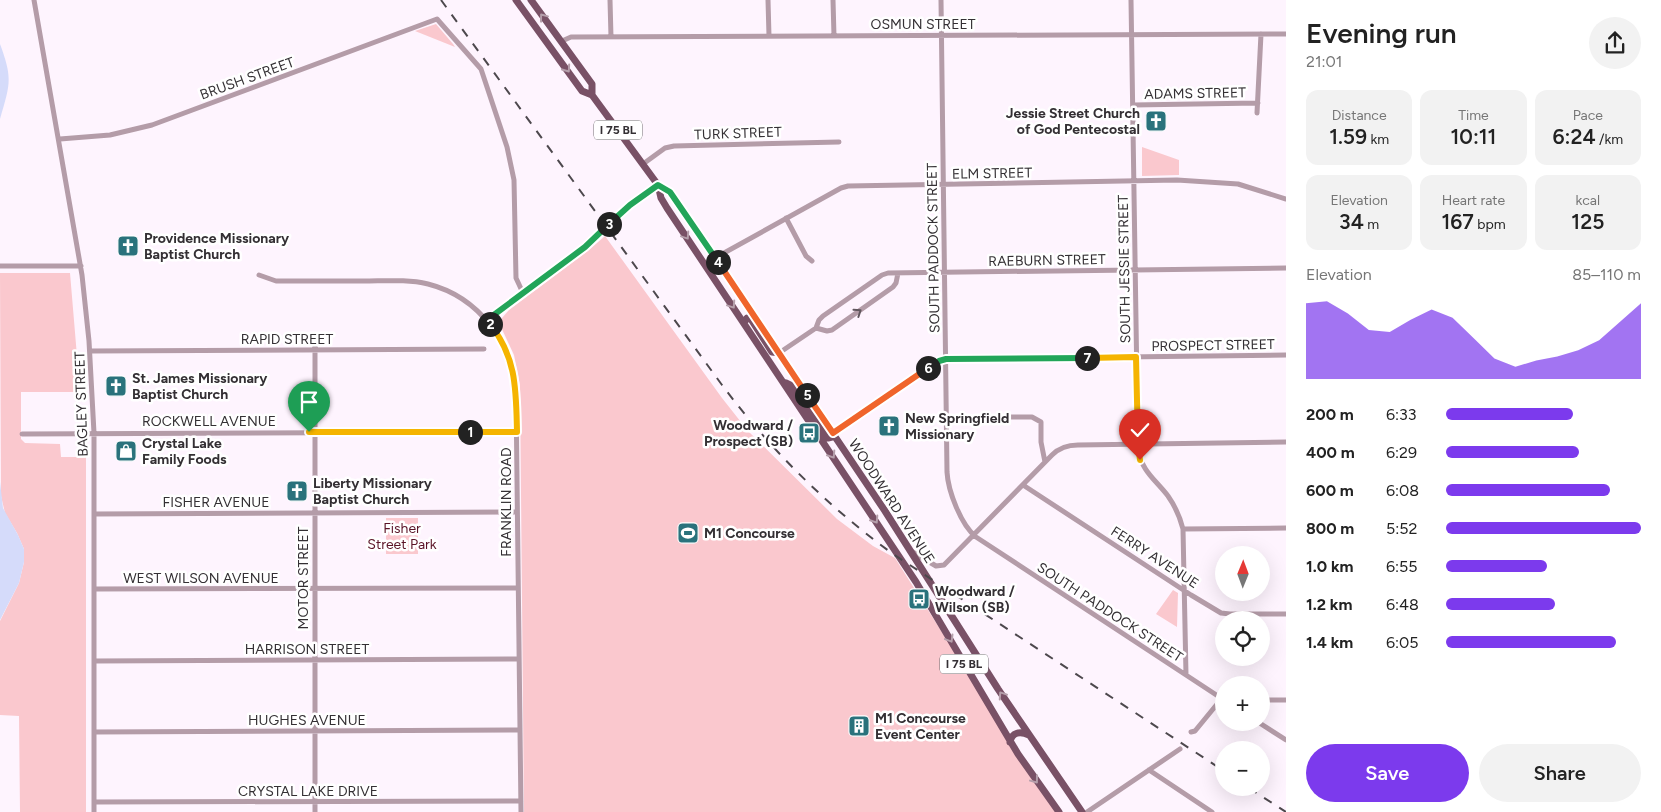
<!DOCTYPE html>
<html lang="en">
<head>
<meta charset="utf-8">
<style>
  :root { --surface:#fff; --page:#f2f2f2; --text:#222; --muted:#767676; --accent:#7c3aed }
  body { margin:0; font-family:Figtree,sans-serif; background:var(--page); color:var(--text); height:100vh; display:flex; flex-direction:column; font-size:19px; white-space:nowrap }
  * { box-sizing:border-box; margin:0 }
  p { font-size:16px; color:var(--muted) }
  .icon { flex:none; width:28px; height:28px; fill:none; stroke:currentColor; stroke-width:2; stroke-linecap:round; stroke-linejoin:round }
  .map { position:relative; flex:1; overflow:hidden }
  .drawer { display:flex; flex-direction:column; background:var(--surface); width:375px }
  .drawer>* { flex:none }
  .needle { width:32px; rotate:1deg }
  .tools { position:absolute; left:1215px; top:546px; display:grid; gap:10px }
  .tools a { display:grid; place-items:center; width:55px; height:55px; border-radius:50%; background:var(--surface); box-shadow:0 5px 20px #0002; font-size:25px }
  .pin { position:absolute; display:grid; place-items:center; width:42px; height:42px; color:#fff; margin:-51px -21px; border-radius:50% 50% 50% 0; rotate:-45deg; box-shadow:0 0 5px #0007 }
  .pin .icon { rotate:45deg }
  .km { position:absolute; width:25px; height:25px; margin:-12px; border-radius:50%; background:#222; color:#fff; font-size:14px; line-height:25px; text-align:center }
  .round { display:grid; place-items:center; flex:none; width:52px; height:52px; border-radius:26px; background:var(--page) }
  .headline { display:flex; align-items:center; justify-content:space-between; height:85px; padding:0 20px }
  h1 { font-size:28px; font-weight:600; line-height:38px }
  .stats { display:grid; grid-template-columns:repeat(3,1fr); gap:8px; height:85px; padding:5px 20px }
  .stats div { display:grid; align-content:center; border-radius:12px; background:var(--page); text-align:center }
  .stats b { font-size:21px; font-weight:600 }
  .stats small { font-size:14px; font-weight:400 }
  .stats p { font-size:14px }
  .chart { height:140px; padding:10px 20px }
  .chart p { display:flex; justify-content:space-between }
  .chart svg { width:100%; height:90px; margin-top:5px; fill:var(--accent); opacity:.7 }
  .cta { display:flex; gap:10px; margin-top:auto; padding:10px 20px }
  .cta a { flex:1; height:58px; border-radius:30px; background:var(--accent); color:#fff; font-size:20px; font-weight:600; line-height:58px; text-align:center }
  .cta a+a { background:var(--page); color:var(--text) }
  ul { padding:0 20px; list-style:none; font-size:16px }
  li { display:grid; grid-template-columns:80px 60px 1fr; align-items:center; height:38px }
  li i { height:12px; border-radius:6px; background:var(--accent) }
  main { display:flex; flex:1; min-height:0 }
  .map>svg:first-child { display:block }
</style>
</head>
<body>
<main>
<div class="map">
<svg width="1286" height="812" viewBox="0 0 1286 812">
  <rect width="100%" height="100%" fill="#fef4fe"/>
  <!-- green -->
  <path fill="#fac8ce" d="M 436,24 L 453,44 L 455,47 L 415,31 Z
    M 1142,147 L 1179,160 L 1179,175 L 1142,176 Z
    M 605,236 L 722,398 L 748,431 L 837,519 L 873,546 L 895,558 L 1056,812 L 524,812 L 520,385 L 514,355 L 501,327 L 502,318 L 509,310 L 589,250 Z
    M 0,273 L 70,273 L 80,392 L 21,392 L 21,439 L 25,443 L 60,444 L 61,457 L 86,457 L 86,812 L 20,812 L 19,716 L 0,715 L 0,621 L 19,583 L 24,562 L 24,549 L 17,533 L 5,513 L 1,496 Z
    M 386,518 L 418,518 L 418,554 L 386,554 Z
    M 1173,590 L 1178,593 L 1177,627 L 1156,614 Z"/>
  <!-- water -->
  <path fill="#d5dbfa" d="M 0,44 C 13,79 10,84 0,119 Z
    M 0,482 L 3,508 L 18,535 L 24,549 L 24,562 L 19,583 L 0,620 Z"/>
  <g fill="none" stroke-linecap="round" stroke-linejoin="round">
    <!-- minor -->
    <path stroke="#b49ca8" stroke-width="5" d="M 34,0 L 82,275 L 89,341 L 94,433 L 94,812
      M 610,0 L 611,37
      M 768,0 L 769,36
      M 833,0 L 834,36
      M 941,0 L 947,472 C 948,491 961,525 976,537 L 1224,700
      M 1131,0 L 1138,449 C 1142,472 1155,479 1168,496 C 1175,506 1180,517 1183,529 L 1186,675
      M 562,41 L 571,37 L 1286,34
      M 1133,105 L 1258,103
      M 1257,113 L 1261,34
      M 60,139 L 110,135 L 152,125 L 437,19 L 481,69 L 507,147 L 514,180 L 516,278 L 523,293
      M 643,164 L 665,148 L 674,146 L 839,142
      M 786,218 L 806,256 L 812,261
      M 715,258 L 841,188 L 848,186 L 1177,180 L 1238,184 L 1286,199
      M 0,266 L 81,266
      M 259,275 L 276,281 C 305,281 334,281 363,281 C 385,281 407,279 428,284 C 479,297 513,343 516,395 L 521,812
      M 487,320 L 592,241 L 624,210 L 658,185
      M 816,328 L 827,331 L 832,330 L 893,287 L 896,283 L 898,273
      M 315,343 L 315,812
      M 90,351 L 484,349
      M 779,353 L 816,328 L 819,320 L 823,316 L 882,275 L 888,273 L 1286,268
      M 995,417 L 1032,417 L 1041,422 L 1041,442 L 1045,462
      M 833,433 L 937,362 L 946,359 L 1286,355
      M 22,434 L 517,432
      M 1023,485 L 1191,595 L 1221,613 L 1230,614 L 1286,614
      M 94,514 L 517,512
      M 1183,529 L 1286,528
      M 911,551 L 936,566 L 944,565 L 1052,455 C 1059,448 1068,445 1078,445 L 1286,442
      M 94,589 L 518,588
      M 94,661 L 519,659
      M 1261,700 L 1286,700
      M 1258,722 L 1286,740
      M 94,732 L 520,730
      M 1191,732 L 1195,731 L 1218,703 L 1224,701
      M 1149,770 L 1212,812
      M 94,802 L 521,801
      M 1087,812 L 1180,749"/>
    <!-- major -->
    <path stroke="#795166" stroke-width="7" d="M 516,0 L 582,91 L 592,95 L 658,185 L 661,198 L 667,208 L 916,582 L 1018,754 L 1059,812
      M 531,0 L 592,84 L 592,95
      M 658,185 L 670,192 L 685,214 L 885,511 L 998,689 L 1082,812
      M 744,323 L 747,318 L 751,319 L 772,352 L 779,353
      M 786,383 L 794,387 L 828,438 L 832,437 L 833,433
      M 1010,742 C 1012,732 1020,731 1029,735"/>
    <!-- rail -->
    <path stroke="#4d484d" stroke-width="2" stroke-dasharray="9 9" stroke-linecap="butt" d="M 441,0 L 722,385 C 770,449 827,506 893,554 L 1224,771
      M 1249,788 L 1286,812"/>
  </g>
  <!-- one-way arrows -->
  <defs><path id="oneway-chevron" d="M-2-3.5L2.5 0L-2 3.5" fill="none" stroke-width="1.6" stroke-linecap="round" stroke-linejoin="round" transform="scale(1.25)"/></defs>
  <g stroke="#b59fab">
    <use href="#oneway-chevron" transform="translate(543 17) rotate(-127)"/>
    <use href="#oneway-chevron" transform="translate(567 69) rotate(55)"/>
    <use href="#oneway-chevron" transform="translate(686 236) rotate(56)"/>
    <use href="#oneway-chevron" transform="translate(732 305) rotate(56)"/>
    <use href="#oneway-chevron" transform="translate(832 455) rotate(57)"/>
    <use href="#oneway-chevron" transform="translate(875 520) rotate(57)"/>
    <use href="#oneway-chevron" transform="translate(950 639) rotate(59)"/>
    <use href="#oneway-chevron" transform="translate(1002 695) rotate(-124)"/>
    <use href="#oneway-chevron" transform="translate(1035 780) rotate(53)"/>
  </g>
  <use stroke="#61565d" href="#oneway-chevron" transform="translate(858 312) rotate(-34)"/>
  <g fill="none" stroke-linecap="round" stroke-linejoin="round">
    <!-- split-1 casing -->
    <g stroke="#fff" stroke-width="10">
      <path id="split-1" d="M 309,432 L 470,432"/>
    </g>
    <!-- split-2 casing -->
    <g stroke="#fff" stroke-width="10">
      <path id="split-2" d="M 470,432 L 517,432 C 516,391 517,358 490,324"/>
    </g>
    <!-- split-3 casing -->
    <g stroke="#fff" stroke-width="10">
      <path id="split-3" d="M 490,324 L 487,320 L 585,247 L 609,224"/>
    </g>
    <!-- split-4 casing -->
    <g stroke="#fff" stroke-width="10">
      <path id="split-4" d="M 609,224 L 630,205 L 658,185 L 670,192 L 718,262"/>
    </g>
    <!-- split-5 casing -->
    <g stroke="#fff" stroke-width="10">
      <path id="split-5" d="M 718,262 L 807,395"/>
    </g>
    <!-- split-6 casing -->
    <g stroke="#fff" stroke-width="10">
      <path id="split-6" d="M 807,395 L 833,433 L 928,368"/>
    </g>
    <!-- split-7 casing -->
    <g stroke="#fff" stroke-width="10">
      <path id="split-7" d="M 928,368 L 939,361 L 946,359 L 1087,358"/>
    </g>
    <!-- split-8 casing -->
    <g stroke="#fff" stroke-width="10">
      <path id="split-8" d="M 1087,358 L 1136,357 L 1138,444 L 1140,460"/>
    </g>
    <!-- split-1 -->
    <use href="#split-1" stroke="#f5b400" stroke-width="6"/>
    <!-- split-2 -->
    <use href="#split-2" stroke="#f5b400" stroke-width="6"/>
    <!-- split-3 -->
    <use href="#split-3" stroke="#22a559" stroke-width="6"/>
    <!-- split-4 -->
    <use href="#split-4" stroke="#22a559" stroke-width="6"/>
    <!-- split-5 -->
    <use href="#split-5" stroke="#f0652b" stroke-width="6"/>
    <!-- split-6 -->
    <use href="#split-6" stroke="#f0652b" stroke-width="6"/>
    <!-- split-7 -->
    <use href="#split-7" stroke="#22a559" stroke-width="6"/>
    <!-- split-8 -->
    <use href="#split-8" stroke="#f5b400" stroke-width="6"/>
  </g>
  <!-- icons -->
  <defs>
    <g id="church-square" transform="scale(1.125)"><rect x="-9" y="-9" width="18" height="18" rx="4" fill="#2a727c" stroke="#fff"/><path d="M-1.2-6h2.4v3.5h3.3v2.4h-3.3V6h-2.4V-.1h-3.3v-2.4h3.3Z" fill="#fff"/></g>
    <g id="bus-square" transform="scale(1.125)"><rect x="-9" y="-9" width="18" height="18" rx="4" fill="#2a727c" stroke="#fff"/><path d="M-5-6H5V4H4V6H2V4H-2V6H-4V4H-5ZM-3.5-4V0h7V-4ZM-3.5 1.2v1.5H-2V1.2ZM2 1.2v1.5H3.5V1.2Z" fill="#fff"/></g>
    <g id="shop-square" transform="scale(1.125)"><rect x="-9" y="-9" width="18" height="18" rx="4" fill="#2a727c" stroke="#fff"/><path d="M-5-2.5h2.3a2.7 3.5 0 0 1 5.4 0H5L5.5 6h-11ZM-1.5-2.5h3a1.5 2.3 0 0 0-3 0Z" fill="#fff"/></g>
    <g id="stadium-square" transform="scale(1.125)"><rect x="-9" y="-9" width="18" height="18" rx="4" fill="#2a727c" stroke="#fff"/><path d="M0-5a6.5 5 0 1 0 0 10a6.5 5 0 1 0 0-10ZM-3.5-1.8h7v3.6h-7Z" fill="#fff"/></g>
    <g id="building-square" transform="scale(1.125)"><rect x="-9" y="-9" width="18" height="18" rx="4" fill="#2a727c" stroke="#fff"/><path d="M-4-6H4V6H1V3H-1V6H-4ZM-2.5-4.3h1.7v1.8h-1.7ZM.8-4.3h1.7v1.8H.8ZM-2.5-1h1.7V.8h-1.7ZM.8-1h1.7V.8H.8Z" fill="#fff"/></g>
  </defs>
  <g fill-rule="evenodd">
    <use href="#church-square" x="1156" y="121"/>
    <use href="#church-square" x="128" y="246"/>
    <use href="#church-square" x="116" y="386"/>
    <use href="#church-square" x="889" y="426"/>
    <use href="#bus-square" x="809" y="433"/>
    <use href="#shop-square" x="126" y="451"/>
    <use href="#church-square" x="297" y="491"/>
    <use href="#stadium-square" x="688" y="533"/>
    <use href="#bus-square" x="919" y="599"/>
    <use href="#building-square" x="859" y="726"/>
  </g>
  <g text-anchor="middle" stroke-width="5" stroke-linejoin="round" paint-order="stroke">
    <!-- shield labels -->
    <g fill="#fff" stroke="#716e71" stroke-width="1">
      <rect x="594" y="120.5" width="48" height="19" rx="4"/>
      <rect x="940" y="654.5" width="48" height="19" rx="4"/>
    </g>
    <g font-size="12" font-weight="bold" fill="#343034">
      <text x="618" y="134">I 75 BL</text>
      <text x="964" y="668">I 75 BL</text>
    </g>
    <!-- street labels -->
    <g font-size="14" fill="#343034" stroke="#fff">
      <text x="923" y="29">OSMUN STREET</text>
      <text transform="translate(247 78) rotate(-20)" y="5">BRUSH STREET</text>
      <text transform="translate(1195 93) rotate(-1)" y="5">ADAMS STREET</text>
      <text transform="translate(738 133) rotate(-2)" y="5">TURK STREET</text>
      <text transform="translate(992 173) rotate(-1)" y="5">ELM STREET</text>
      <text transform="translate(933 248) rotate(-91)" y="5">SOUTH PADDOCK STREET</text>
      <text transform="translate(1047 260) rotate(-1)" y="5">RAEBURN STREET</text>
      <text transform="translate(1124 269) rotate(-91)" y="5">SOUTH JESSIE STREET</text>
      <text x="287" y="344">RAPID STREET</text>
      <text transform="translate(1213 345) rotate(-1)" y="5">PROSPECT STREET</text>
      <text transform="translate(81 404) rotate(-92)" y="5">BAGLEY STREET</text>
      <text x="209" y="426">ROCKWELL AVENUE</text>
      <text transform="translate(892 501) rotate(57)" y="5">WOODWARD AVENUE</text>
      <text x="216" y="507">FISHER AVENUE</text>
      <text transform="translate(506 502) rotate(-90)" y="5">FRANKLIN ROAD</text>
      <text transform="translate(1155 557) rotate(33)" y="5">FERRY AVENUE</text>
      <text x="201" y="583">WEST WILSON AVENUE</text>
      <text transform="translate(303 578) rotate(-90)" y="5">MOTOR STREET</text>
      <text transform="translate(1110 612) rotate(33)" y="5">SOUTH PADDOCK STREET</text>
      <text x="307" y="654">HARRISON STREET</text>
      <text x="307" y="725">HUGHES AVENUE</text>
      <text x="308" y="796">CRYSTAL LAKE DRIVE</text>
    </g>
    <!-- poi labels -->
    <g font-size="14" font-weight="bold" fill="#343034" stroke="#fff" text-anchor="start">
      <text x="1140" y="118" text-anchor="end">Jessie Street Church<tspan x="1140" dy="16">of God Pentecostal</tspan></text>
      <text x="144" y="243">Providence Missionary<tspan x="144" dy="16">Baptist Church</tspan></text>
      <text x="132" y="383">St. James Missionary<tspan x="132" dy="16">Baptist Church</tspan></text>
      <text x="905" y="423">New Springfield<tspan x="905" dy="16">Missionary</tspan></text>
      <text x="793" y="430" text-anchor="end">Woodward /<tspan x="793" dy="16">Prospect (SB)</tspan></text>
      <text x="142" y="448">Crystal Lake<tspan x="142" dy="16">Family Foods</tspan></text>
      <text x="313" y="488">Liberty Missionary<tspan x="313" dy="16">Baptist Church</tspan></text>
      <text x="704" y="538">M1 Concourse</text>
      <text x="935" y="596">Woodward /<tspan x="935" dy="16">Wilson (SB)</tspan></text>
      <text x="875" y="723">M1 Concourse<tspan x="875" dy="16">Event Center</tspan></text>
    </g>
    <!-- park labels -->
    <g font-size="14" fill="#5b1527" stroke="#fff">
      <text x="402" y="533">Fisher<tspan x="402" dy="16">Street Park</tspan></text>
    </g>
  </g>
</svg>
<div class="tools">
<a><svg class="needle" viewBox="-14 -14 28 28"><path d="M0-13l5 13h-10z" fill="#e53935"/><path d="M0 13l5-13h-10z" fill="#767676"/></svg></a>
<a><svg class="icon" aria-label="locate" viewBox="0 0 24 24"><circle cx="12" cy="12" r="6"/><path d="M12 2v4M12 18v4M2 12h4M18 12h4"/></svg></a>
<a>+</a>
<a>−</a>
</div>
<div class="pin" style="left:309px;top:432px;background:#1e9e55"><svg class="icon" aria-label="arrive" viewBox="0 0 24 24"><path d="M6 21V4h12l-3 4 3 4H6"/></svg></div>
<div class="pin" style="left:1140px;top:460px;background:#d93025"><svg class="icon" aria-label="check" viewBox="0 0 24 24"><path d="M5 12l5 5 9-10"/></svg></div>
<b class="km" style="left:470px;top:432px">1</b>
<b class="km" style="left:490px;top:324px">2</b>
<b class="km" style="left:609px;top:224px">3</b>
<b class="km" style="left:718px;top:262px">4</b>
<b class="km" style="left:807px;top:395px">5</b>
<b class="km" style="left:928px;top:368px">6</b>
<b class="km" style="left:1087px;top:358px">7</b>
</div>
<section class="drawer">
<div class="headline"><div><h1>Evening run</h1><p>21:01</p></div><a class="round"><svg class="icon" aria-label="share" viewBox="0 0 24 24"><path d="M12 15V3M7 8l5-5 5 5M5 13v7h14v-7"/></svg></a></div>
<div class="stats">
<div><p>Distance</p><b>1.59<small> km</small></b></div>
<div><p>Time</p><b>10:11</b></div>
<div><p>Pace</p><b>6:24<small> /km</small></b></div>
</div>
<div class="stats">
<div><p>Elevation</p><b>34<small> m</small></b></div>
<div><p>Heart rate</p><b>167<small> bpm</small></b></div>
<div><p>kcal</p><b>125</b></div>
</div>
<div class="chart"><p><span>Elevation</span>85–110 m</p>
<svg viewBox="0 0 160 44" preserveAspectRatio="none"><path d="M0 44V7L10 6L20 12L30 20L40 21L50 15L60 10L70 14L80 24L90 34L100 38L110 35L120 33L130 30L140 25L150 16L160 7V44z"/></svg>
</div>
<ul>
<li><b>200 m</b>6:33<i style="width:65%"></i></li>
<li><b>400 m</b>6:29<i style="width:68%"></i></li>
<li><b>600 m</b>6:08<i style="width:84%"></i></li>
<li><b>800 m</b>5:52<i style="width:100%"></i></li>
<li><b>1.0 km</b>6:55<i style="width:52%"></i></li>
<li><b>1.2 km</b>6:48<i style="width:56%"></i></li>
<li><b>1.4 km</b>6:05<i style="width:87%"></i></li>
</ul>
<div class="cta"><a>Save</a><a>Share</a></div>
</section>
</main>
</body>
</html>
